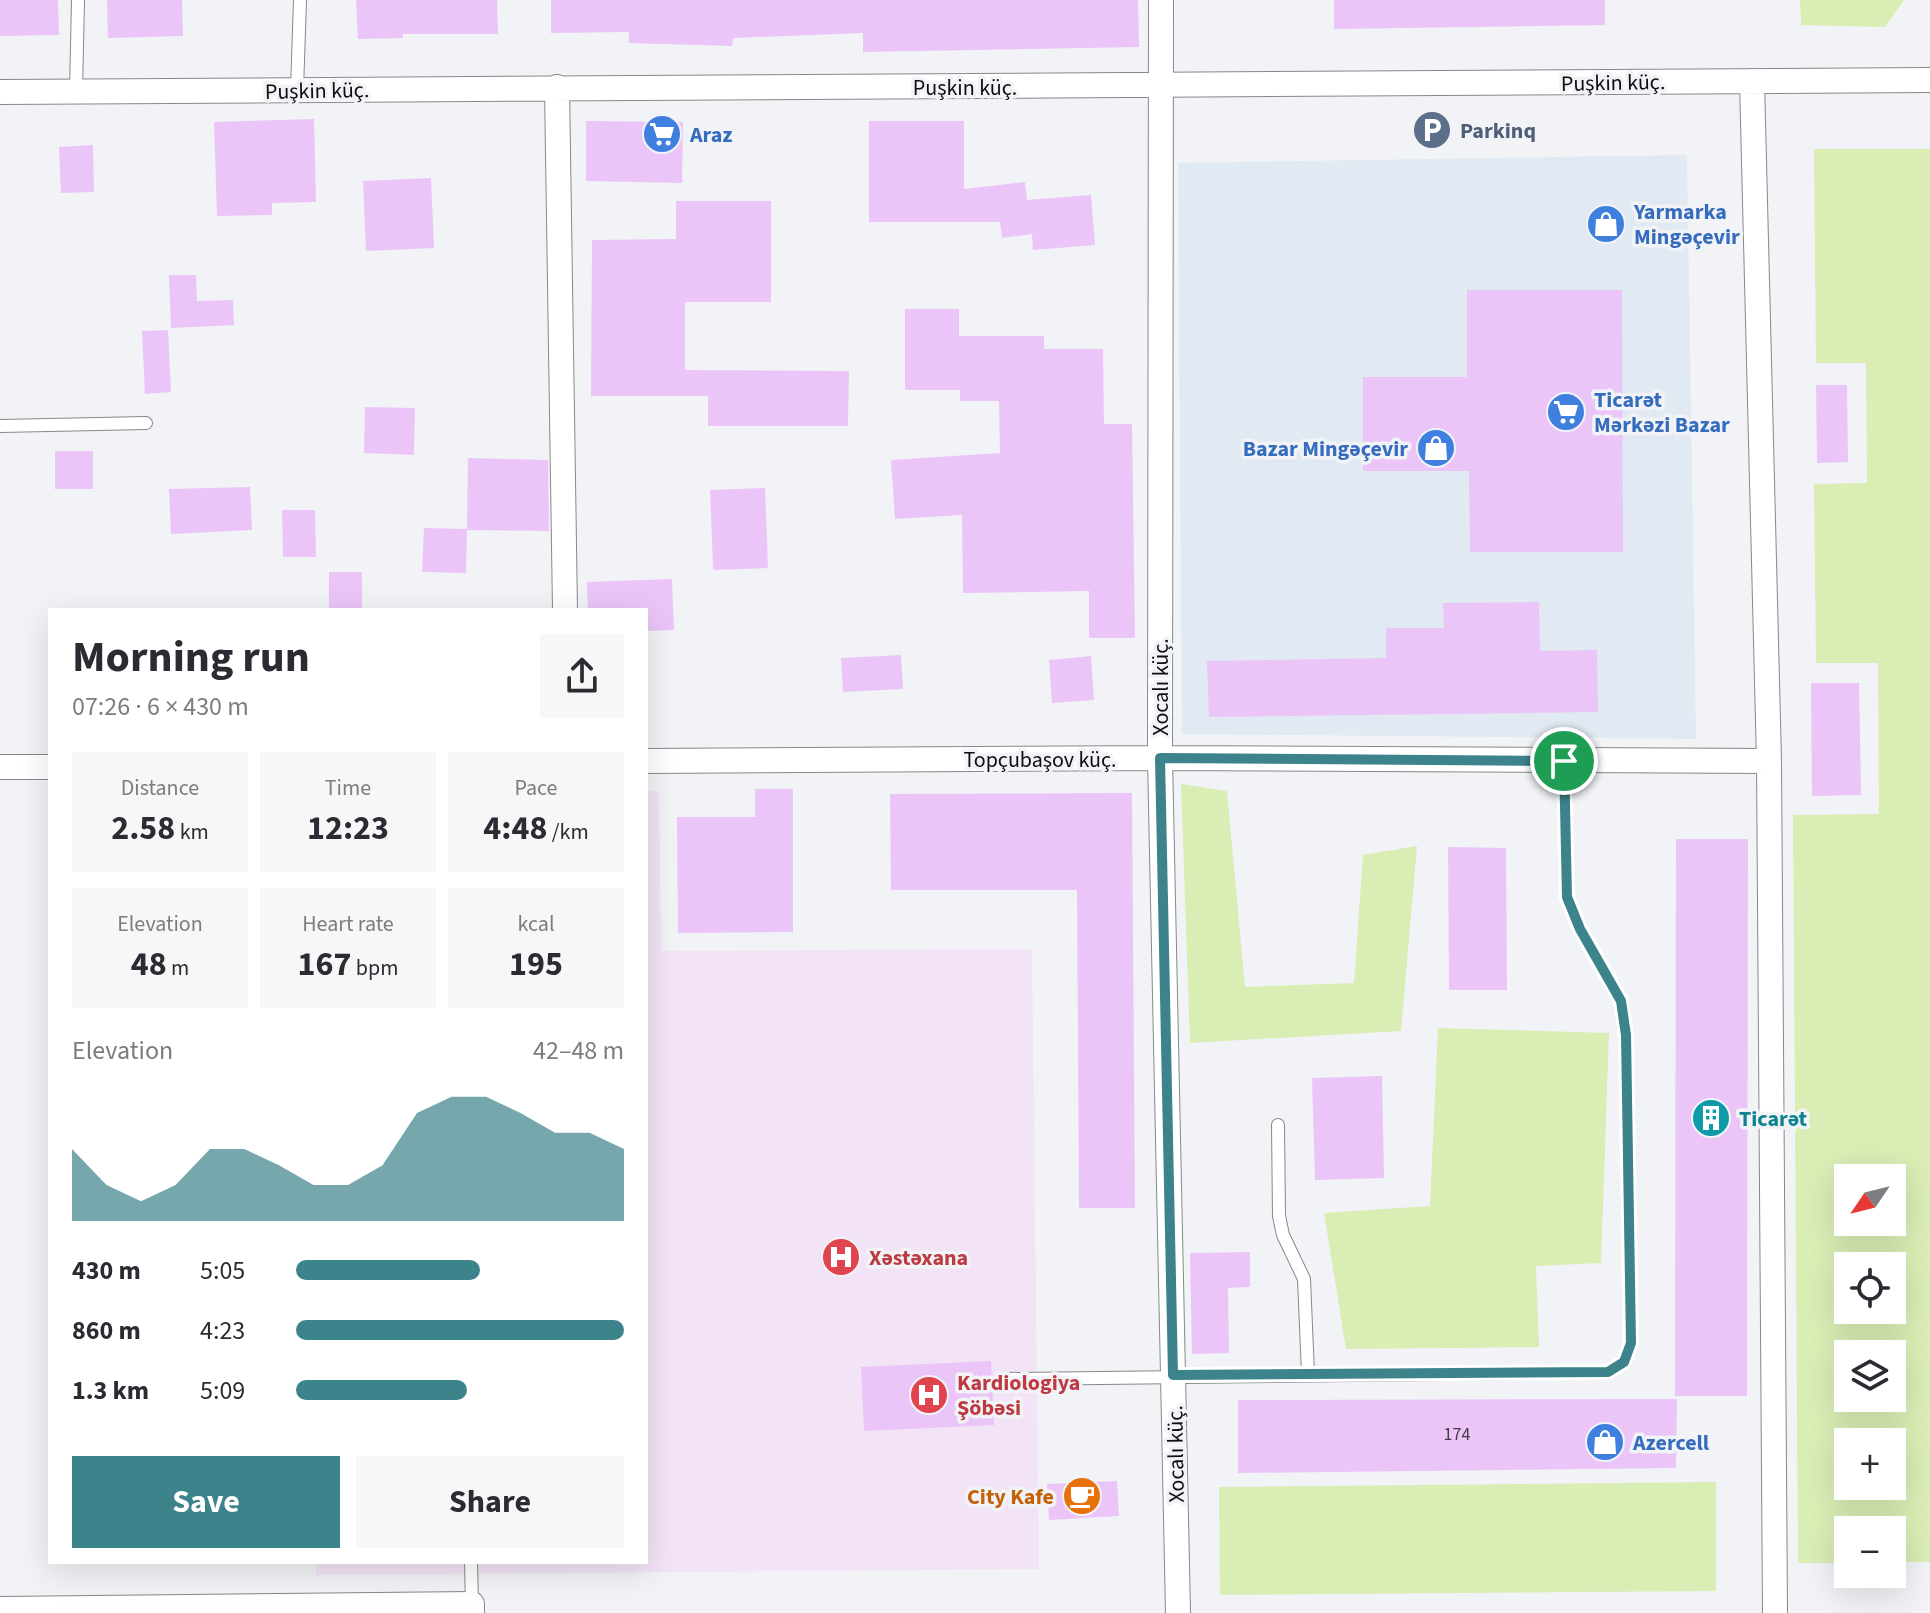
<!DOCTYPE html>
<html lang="en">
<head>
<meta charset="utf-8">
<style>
  :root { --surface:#fff; --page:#f7f7f7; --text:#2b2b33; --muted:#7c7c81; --accent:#3c838b }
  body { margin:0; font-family:"Source Sans 3",sans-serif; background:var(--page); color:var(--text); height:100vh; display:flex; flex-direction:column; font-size:30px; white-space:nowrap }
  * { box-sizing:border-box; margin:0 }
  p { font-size:26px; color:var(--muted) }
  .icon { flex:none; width:44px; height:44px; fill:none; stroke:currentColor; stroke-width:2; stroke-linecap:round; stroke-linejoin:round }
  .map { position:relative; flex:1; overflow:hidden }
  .details { position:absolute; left:48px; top:608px; width:600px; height:956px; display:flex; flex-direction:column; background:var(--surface); border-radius:0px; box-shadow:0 8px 32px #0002 }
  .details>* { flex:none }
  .needle { width:52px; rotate:235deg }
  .tools { position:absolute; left:1834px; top:1164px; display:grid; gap:16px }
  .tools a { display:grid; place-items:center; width:72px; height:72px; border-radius:0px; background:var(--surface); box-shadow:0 8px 32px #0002; font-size:40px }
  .pin { position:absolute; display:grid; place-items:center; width:68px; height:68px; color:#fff; margin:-34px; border:4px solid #fff; border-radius:50%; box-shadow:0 2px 8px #0007 }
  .round { display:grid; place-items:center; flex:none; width:84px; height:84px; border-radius:0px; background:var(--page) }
  .overview { display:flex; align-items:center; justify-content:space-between; height:136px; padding:0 24px }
  h1 { font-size:44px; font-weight:700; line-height:60px }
  .metrics { display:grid; grid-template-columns:repeat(3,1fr); gap:12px; height:136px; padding:8px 24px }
  .metrics div { display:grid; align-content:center; border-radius:0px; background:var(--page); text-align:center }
  .metrics b { font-size:34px; font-weight:700 }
  .metrics small { font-size:22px; font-weight:400 }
  .metrics p { font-size:22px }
  .chart { height:224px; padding:16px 24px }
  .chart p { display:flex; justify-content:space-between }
  .chart svg { width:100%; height:144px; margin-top:8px; fill:var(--accent); opacity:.7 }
  .action { display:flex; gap:16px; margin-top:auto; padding:16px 24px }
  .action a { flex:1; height:92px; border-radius:0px; background:var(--accent); color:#fff; font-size:32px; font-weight:700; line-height:92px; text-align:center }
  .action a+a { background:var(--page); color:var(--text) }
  ul { padding:0 24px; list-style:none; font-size:26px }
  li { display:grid; grid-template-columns:128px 96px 1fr; align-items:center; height:60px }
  li i { height:20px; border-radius:10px; background:var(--accent) }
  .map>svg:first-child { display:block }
</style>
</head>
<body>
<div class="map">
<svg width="1930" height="1613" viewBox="0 0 1930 1613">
  <rect width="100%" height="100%" fill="#f1f3f6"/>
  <!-- built -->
  <path fill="#e1e9f2" d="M 1687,155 L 1696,739 L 1182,734 L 1178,163 Z"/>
  <!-- medical -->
  <path fill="#f2e3f6" d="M 646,791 L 659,791 L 661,951 L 1032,949 L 1039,1569 L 316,1575 L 316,1562 L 646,1562 Z"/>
  <!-- green -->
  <path fill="#d9edb5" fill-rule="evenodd" d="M 1800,0 L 1904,0 L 1885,27 L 1801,25 Z
    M 1814,149 L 1930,149 L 1930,1562 L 1892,1562 L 1892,1530 L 1848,1530 L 1848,1563 L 1798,1563 L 1793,815 L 1879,814 L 1878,663 L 1816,663 L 1814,484 L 1867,483 L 1866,363 L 1816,363 ZM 1848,1178 L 1892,1178 L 1892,1222 L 1848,1222 ZM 1848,1266 L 1892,1266 L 1892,1310 L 1848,1310 ZM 1848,1354 L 1892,1354 L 1892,1398 L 1848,1398 ZM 1848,1442 L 1892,1442 L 1892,1486 L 1848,1486 Z
    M 1181,784 L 1227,791 L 1245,987 L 1354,983 L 1363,855 L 1417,846 L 1401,1031 L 1190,1043 Z
    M 1438,1028 L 1609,1033 L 1601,1263 L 1536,1266 L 1539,1347 L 1346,1349 L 1324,1213 L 1430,1206 Z
    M 1716,1482 L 1716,1591 L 1220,1595 L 1219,1487 Z"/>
  <!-- building -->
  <path fill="#ebc5f8" d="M 0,0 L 58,0 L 59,35 L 0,36 Z
    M 107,0 L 182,0 L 183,36 L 108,38 Z
    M 356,0 L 497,0 L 498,34 L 403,34 L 403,38 L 358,39 Z
    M 551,0 L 1138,0 L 1139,47 L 863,52 L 863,33 L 733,38 L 732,46 L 629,43 L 629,32 L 551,33 Z
    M 1334,0 L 1605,0 L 1605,25 L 1334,29 Z
    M 314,119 L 316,202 L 272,203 L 272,215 L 217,216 L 214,122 Z
    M 586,121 L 683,122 L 682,183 L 586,181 Z
    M 869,121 L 964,121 L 964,189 L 1025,182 L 1027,200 L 1091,195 L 1095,245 L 1033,250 L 1032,234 L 1002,238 L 1000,222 L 869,222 Z
    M 93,145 L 94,192 L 61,193 L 59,147 Z
    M 431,178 L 434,248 L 366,251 L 363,181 Z
    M 676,201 L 771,201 L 771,302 L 685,302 L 685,370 L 849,371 L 848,426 L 708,426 L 708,396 L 591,396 L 592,240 L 676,239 Z
    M 169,275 L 196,275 L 197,301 L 233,300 L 234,325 L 171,328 Z
    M 1467,290 L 1622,290 L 1623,552 L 1470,552 L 1469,471 L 1363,471 L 1363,377 L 1467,377 Z
    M 905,309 L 959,309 L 959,336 L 1044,336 L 1044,349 L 1103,349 L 1104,424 L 1132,424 L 1135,638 L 1089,638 L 1089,591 L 963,593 L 962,515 L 895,519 L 891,460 L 1000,453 L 999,401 L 960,401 L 960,390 L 905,390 Z
    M 168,330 L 171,392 L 145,394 L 142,331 Z
    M 1816,385 L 1847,385 L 1848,462 L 1817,463 Z
    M 365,407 L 415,408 L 414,455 L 364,453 Z
    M 55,451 L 93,451 L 93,489 L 55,489 Z
    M 468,458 L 548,460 L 549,531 L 467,530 Z
    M 250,487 L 252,530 L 171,534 L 169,489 Z
    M 765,488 L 768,568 L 713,570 L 710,490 Z
    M 282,510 L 315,510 L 316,557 L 283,557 Z
    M 424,528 L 467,529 L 466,573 L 422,572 Z
    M 329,572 L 362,572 L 362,610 L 329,610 Z
    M 672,579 L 674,630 L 646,631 L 646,610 L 588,610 L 587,582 Z
    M 1539,602 L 1540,651 L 1597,650 L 1598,712 L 1209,717 L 1207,661 L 1386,658 L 1386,628 L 1444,628 L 1443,603 Z
    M 901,655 L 903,689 L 843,692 L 841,658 Z
    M 1091,656 L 1094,700 L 1052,703 L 1049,660 Z
    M 1811,683 L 1859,683 L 1861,795 L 1812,796 Z
    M 755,789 L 793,789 L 793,932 L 678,933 L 677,817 L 755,817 Z
    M 1132,793 L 1135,1208 L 1079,1208 L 1077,890 L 891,890 L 890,794 Z
    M 1676,839 L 1748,839 L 1747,1396 L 1675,1396 Z
    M 1448,847 L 1506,848 L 1507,990 L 1449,990 Z
    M 1382,1076 L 1384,1178 L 1315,1180 L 1312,1078 Z
    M 1250,1252 L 1250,1287 L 1228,1288 L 1229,1353 L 1192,1354 L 1190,1253 Z
    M 991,1361 L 994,1425 L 864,1431 L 861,1367 Z
    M 1677,1399 L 1676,1468 L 1238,1473 L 1238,1400 Z
    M 1117,1481 L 1119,1516 L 1049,1520 L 1047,1484 Z"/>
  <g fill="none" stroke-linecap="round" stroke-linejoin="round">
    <!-- lane casing -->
    <g stroke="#86888b" stroke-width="14">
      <path id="lane" d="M 297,90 L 300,0
        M 76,92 L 78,0
        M 0,426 L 146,423
        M 1278,1125 L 1279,1216 L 1283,1235 L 1304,1279 L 1308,1374
        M 1006,1379 L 1608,1372 L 1624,1362 L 1631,1343 L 1626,1035 L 1621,1001 L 1580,929 L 1567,897 L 1564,761
        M 471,1562 L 472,1604"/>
    </g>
    <!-- street casing -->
    <g stroke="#86888b" stroke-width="26">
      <path id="street" d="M 1161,0 L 1160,758 L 1178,1613
        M 1752,81 L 1769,761 L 1775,1613
        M 557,87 L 565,610
        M 0,92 L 1930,80
        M 646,761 L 1160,758 L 1769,761
        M 0,767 L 50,767
        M 0,1609 L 472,1604 L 472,1613"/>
    </g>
    <!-- lane -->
    <use href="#lane" stroke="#fff" stroke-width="12"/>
    <!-- street -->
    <use href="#street" stroke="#fff" stroke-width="24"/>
  </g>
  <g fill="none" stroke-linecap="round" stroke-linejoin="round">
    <!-- route casing -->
    <g stroke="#fff" stroke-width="16">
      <path id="route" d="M 1160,758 L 1564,761 L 1567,897 L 1580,929 L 1621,1001 L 1626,1035 L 1631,1343 L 1624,1362 L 1608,1372 L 1173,1375 Z"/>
    </g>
    <!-- route -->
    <use href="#route" stroke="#3c838b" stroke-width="10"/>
  </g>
  <!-- icons -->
  <defs>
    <g id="parking-disc" transform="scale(2)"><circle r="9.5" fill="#5c6f8a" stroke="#f1f3f6"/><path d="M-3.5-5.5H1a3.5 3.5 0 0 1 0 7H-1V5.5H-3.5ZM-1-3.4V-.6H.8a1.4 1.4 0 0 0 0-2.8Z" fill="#fff"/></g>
    <g id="supermarket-disc" transform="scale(2)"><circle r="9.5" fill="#3f7fe0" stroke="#f1f3f6"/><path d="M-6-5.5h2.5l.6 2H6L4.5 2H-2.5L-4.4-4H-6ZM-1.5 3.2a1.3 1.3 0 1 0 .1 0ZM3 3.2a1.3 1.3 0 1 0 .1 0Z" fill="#fff"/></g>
    <g id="shop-disc" transform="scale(2)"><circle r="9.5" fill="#3f7fe0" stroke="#f1f3f6"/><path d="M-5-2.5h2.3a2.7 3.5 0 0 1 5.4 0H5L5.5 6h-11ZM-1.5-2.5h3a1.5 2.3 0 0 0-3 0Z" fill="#fff"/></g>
    <g id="building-disc" transform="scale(2)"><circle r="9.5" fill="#0f9aa8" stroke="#f1f3f6"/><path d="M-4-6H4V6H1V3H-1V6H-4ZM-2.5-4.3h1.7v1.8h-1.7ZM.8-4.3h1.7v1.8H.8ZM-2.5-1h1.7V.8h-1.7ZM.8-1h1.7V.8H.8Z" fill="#fff"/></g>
    <g id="hospital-disc" transform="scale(2)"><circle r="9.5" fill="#e0444e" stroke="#f1f3f6"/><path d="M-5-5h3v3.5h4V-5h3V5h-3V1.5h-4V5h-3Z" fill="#fff"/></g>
    <g id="cafe-disc" transform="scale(2)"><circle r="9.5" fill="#e8710a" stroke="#f1f3f6"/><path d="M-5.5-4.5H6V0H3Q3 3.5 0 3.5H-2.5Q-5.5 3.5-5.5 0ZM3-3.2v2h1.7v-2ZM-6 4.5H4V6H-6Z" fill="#fff"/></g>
  </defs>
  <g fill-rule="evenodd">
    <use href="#parking-disc" x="1432" y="130"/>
    <use href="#supermarket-disc" x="662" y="134"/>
    <use href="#shop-disc" x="1606" y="224"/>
    <use href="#supermarket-disc" x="1566" y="412"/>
    <use href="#shop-disc" x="1436" y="448"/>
    <use href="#building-disc" x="1711" y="1118"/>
    <use href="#hospital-disc" x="841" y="1257"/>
    <use href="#hospital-disc" x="929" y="1395"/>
    <use href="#shop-disc" x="1605" y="1442"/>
    <use href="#cafe-disc" x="1082" y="1496"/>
  </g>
  <g text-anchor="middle" stroke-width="7" stroke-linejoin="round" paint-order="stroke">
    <!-- number labels -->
    <g font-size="18" fill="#443c49">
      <text x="1457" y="1440">174</text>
    </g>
    <!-- street labels -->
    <g font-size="22" fill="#0d0e0f" stroke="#f1f3f6">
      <text transform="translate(1613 82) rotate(-1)" y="8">Puşkin küç.</text>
      <text x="965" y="95">Puşkin küç.</text>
      <text transform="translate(317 90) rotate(-1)" y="8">Puşkin küç.</text>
      <text transform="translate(1160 687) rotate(-90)" y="8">Xocalı küç.</text>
      <text x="1040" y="767">Topçubaşov küç.</text>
      <text transform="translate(1175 1454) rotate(-91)" y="8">Xocalı küç.</text>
    </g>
    <!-- service labels -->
    <g font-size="22" font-weight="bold" fill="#4e5e75" stroke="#f1f3f6" text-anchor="start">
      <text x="1460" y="138">Parkinq</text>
    </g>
    <!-- shop labels -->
    <g font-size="22" font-weight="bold" fill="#366cbe" stroke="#f1f3f6" text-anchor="start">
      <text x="690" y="142">Araz</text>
      <text x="1634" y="219">Yarmarka<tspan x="1634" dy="25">Mingəçevir</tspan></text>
      <text x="1594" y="407">Ticarət<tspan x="1594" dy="25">Mərkəzi Bazar</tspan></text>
      <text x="1408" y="456" text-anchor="end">Bazar Mingəçevir</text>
      <text x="1633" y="1450">Azercell</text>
    </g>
    <!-- culture labels -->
    <g font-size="22" font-weight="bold" fill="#0d838f" stroke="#f1f3f6" text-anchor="start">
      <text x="1739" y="1126">Ticarət</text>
    </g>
    <!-- health labels -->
    <g font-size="22" font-weight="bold" fill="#be3a42" stroke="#f1f3f6" text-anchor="start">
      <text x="869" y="1265">Xəstəxana</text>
      <text x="957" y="1390">Kardiologiya<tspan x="957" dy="25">Şöbəsi</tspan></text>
    </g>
    <!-- food labels -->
    <g font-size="22" font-weight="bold" fill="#c56008" stroke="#f1f3f6" text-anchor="end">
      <text x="1054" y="1504">City Kafe</text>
    </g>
  </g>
</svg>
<div class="tools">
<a><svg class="needle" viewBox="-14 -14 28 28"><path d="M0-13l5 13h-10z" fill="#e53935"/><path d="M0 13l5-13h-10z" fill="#7c7c81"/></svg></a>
<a><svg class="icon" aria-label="locate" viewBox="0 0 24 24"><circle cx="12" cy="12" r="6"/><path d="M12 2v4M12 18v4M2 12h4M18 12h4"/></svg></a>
<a><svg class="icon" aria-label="layers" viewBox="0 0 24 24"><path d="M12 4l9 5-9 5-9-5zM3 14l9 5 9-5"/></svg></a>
<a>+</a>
<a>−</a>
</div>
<div class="pin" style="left:1564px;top:761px;background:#1e9e55"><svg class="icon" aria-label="arrive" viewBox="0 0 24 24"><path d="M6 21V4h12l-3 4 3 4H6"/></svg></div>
<section class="details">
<div class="overview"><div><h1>Morning run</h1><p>07:26 · 6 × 430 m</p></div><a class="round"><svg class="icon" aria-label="share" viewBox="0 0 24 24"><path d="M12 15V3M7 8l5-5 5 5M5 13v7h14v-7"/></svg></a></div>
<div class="metrics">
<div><p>Distance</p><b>2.58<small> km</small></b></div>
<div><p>Time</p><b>12:23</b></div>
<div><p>Pace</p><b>4:48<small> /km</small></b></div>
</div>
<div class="metrics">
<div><p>Elevation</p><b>48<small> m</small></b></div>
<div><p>Heart rate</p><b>167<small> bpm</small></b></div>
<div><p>kcal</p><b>195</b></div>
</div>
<div class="chart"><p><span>Elevation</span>42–48 m</p>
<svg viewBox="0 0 160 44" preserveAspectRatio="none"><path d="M0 44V22L10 33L20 38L30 33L40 22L50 22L60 27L70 33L80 33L90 27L100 11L110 6L120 6L130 11L140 17L150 17L160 22V44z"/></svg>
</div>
<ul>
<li><b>430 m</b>5:05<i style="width:56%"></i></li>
<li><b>860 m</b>4:23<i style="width:100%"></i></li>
<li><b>1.3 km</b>5:09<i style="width:52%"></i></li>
</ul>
<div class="action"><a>Save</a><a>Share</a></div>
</section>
</div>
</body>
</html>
